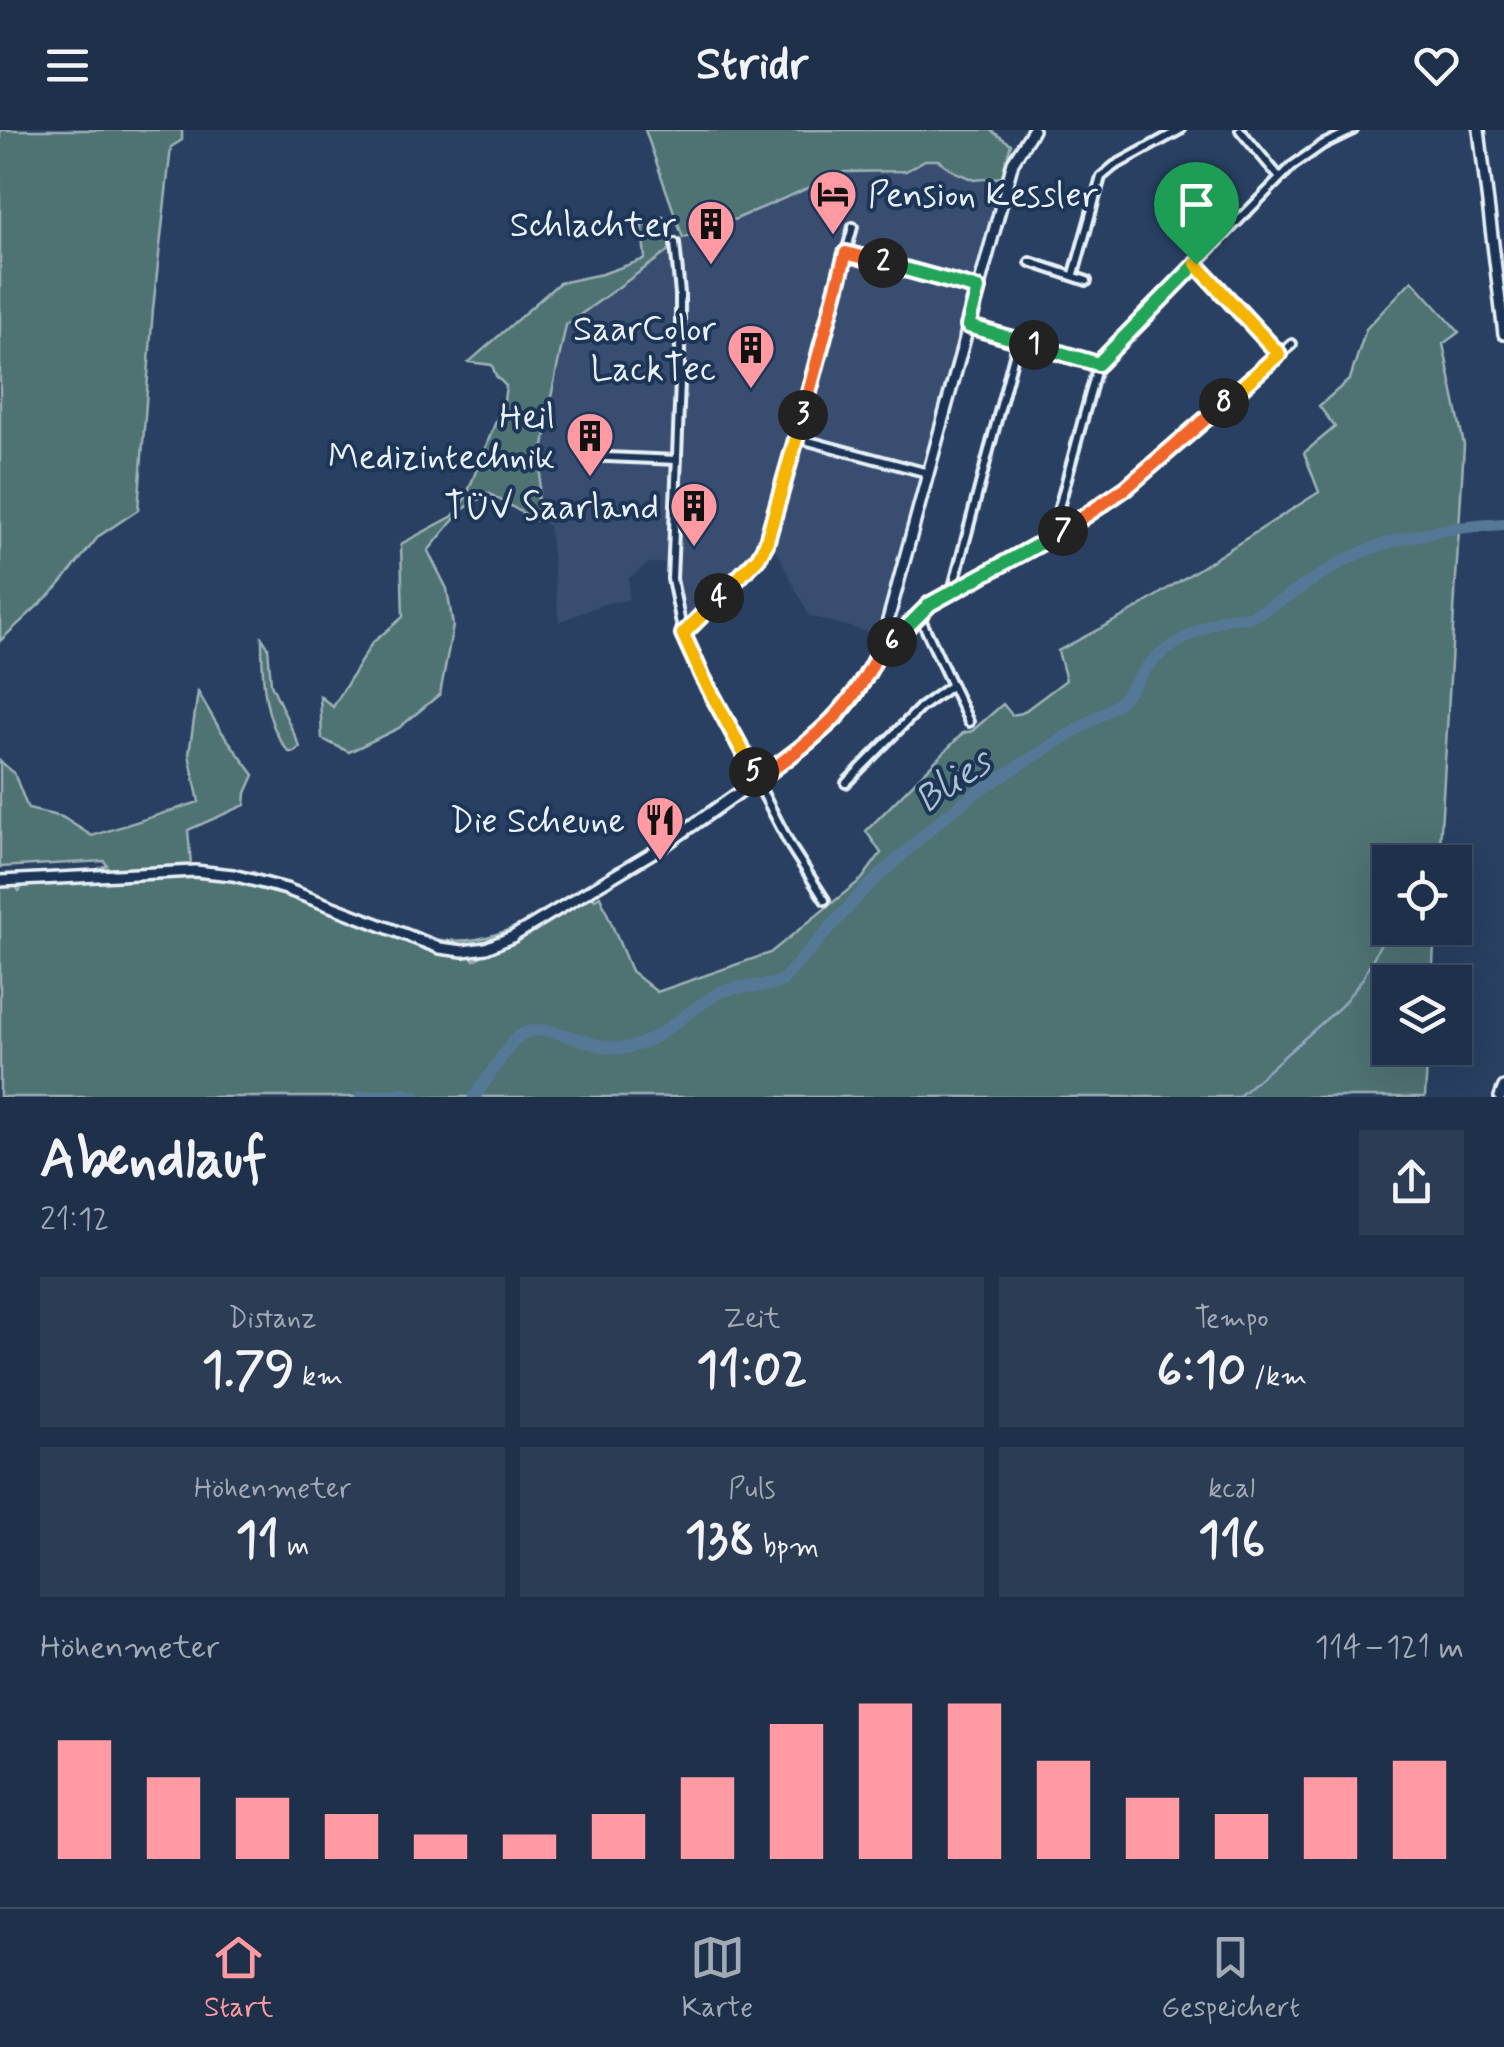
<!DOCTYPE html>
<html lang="de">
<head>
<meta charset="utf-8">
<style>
  :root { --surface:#1f304a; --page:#2c3c54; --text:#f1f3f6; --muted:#a1a9b5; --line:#3c4b62; --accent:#ff9aa2 }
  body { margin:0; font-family:Mynerve,sans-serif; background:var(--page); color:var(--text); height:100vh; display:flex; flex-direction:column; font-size:38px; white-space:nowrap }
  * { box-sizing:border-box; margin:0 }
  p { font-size:32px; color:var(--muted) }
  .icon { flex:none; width:55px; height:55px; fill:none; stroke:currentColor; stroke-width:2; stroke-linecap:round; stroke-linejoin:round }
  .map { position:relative; height:967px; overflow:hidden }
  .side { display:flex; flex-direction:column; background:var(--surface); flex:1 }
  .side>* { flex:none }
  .buttons { position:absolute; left:1372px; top:715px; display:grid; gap:20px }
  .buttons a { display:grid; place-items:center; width:100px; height:100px; border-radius:0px; background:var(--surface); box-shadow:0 10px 40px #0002,0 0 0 2px var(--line); font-size:50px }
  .pin { position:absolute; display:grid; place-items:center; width:85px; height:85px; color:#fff; margin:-102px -42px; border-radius:50% 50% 50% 0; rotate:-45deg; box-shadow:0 0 10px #0007 }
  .pin .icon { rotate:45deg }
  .km { position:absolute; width:50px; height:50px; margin:-25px; border-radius:50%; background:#222; color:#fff; font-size:28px; line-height:50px; text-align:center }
  .round { display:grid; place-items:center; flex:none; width:105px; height:105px; border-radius:0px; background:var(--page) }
  .head { display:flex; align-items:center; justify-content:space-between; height:170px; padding:0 40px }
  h1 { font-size:55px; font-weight:700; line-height:75px }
  .figures { display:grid; grid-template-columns:repeat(3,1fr); gap:15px; height:170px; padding:10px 40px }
  .figures div { display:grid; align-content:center; border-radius:0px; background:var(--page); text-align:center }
  .figures b { font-size:50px; font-weight:700 }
  .figures small { font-size:28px; font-weight:400 }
  .figures p { font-size:28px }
  .chart { height:280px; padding:20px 40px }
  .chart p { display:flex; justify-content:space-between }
  .chart svg { width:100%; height:180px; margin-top:10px; stroke:var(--accent); stroke-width:6 }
  header { display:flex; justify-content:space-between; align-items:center; height:130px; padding:0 40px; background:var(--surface); font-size:45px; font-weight:700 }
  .dock { display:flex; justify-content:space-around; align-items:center; height:140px; border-top:2px solid var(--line); background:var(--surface); font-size:28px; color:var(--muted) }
  .dock a { display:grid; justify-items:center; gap:5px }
  .dock .active { color:var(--accent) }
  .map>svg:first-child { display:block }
</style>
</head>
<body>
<header><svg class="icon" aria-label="menu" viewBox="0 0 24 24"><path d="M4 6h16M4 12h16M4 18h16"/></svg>Stridr<svg class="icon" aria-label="heart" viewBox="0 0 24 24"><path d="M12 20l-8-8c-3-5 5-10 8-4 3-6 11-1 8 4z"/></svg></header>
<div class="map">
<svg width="1504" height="967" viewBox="0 0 1504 967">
  <rect width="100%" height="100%" fill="#294062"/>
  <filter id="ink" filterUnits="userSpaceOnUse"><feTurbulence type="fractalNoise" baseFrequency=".01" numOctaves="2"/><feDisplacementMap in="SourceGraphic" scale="20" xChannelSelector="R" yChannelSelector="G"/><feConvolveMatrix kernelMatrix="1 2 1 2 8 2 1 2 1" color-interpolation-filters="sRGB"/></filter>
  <g filter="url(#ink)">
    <!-- built -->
    <path fill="#374d70" d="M 925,30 L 938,30 L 955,42 L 980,48 L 1002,47 L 879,505 L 809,486 L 774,416 L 763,409 L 755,425 L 693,486 L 682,484 L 674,433 L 649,433 L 629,448 L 628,470 L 606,473 L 559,492 L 549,396 L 535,390 L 549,277 L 566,195 L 664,125 L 670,120 L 671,112 L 736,89 L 845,42 L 906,41 Z"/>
    <!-- green -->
    <path fill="#507273" stroke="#9cb2b6" stroke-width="2.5" d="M 0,0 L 182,0 L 182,10 L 171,17 L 153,179 L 138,380 L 99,406 L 57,458 L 0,511 Z
      M 645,0 L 990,0 L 1011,14 L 1002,47 L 974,50 L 955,42 L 938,30 L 925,30 L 906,41 L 845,42 L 736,89 L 683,108 Z
      M 663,87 L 671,112 L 670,120 L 566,195 L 549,277 L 535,390 L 488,363 L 461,381 L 428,421 L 447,459 L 453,496 L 440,564 L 399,598 L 349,622 L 322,609 L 320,566 L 333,577 L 372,513 L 403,487 L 401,414 L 453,386 L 465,369 L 504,271 L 506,256 L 496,246 L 492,235 L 469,232 L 559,153 L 602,144 L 645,129 L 642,96 Z
      M 1412,150 L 1459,202 L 1443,214 L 1464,315 L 1439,732 L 1390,732 L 1390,798 L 1435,798 L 1432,852 L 1390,852 L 1390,918 L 1428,918 L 1425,967 L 0,967 L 0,755 L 19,754 L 17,758 L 19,761 L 25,754 C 104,749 185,738 264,754 L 470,824 L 474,830 L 591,765 L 595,769 L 600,766 L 631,841 L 657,862 L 770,823 L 862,749 L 881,723 L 866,701 L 963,603 L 972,601 L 1003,574 L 1012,585 L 1022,583 L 1066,550 L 1058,521 L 1131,482 L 1319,362 L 1304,323 L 1335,297 L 1319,276 L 1350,249 L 1366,199 Z
      M 262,508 L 268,517 L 271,554 L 300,617 L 294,622 L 289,622 C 263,593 262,545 262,508 Z
      M 198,562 L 219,598 L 254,645 L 246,663 L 245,675 L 188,700 L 191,735 L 253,742 L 434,809 C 493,819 531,788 579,760 L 585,760 C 553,779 515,809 478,816 C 423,826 308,755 246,744 C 194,734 138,742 86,744 L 107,735 L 104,731 L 0,737 L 0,631 L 14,643 L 28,679 L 62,687 L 92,706 L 199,672 L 189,624 Z"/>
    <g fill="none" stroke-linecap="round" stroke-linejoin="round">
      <!-- stream -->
      <path stroke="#90a8be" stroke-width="2.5" d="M 1238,967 L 1341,876 L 1363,848 L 1390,795"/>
      <!-- river -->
      <path stroke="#557897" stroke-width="12" d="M 361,967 L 401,964 L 416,967
        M 474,967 C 486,953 509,912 519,906 C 549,887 589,921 623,918 C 659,915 690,876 723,861 C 742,853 763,860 782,851 L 862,762 L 939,691 L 977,662 L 1118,574 C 1133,559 1141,540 1157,527 C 1175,513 1203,496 1225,489 C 1235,486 1244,490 1254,485 C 1288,470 1315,446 1347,429 C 1396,405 1450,397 1504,394"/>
      <!-- street casing -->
      <g stroke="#e8f1f8" stroke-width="14">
        <path id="street" d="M 1240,0 L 1280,48
          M 675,113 L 680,164 L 680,252 L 672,449 L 683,504 L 702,546 L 791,717 L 825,770
          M 846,123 L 978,159
          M 1030,132 L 1087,151
          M 1197,134 L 1279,224
          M 1074,144 L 1101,47 L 1114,36 L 1180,0
          M 968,196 L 1098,234
          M 797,308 L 928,343
          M 584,326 L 677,330
          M 1051,407 L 1098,234 L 1292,36 L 1322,15 L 1353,0
          M 952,461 L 1018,210
          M 918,483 L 969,592
          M 683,504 L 746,441 L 766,414 L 853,97
          M 881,516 L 897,509 L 930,475 L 1101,378 L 1292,214
          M 846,653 L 920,578 L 952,555"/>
      </g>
      <!-- secondary casing -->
      <g stroke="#e8f1f8" stroke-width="16">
        <path id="secondary" d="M 1479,0 L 1504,204
          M 0,751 L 195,741 L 233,745 L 286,759 L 440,818 L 463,821 L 486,818 L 512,807 L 662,717 L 802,618 L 838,588 L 856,566 L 881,516 L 1013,32 L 1033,0
          M 1500,967 L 1504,957"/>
      </g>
      <!-- street -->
      <use href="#street" stroke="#1d3557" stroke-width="6"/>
      <!-- secondary -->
      <use href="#secondary" stroke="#1d3557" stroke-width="9"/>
    </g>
  </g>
  <g fill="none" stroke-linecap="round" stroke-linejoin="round" filter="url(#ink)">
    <!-- split-1 casing -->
    <g stroke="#fff" stroke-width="20">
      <path id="split-1" d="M 1034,215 L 1098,234 L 1196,134"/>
    </g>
    <!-- split-2 casing -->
    <g stroke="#fff" stroke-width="20">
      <path id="split-2" d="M 883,133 L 978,159 L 968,196 L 1034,215"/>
    </g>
    <!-- split-3 casing -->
    <g stroke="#fff" stroke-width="20">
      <path id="split-3" d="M 803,285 L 846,123 L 883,133"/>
    </g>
    <!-- split-4 casing -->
    <g stroke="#fff" stroke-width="20">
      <path id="split-4" d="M 719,468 L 758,428 L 766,414 L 803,285"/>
    </g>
    <!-- split-5 casing -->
    <g stroke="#fff" stroke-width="20">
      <path id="split-5" d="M 719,468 L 683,504 L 702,546 L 754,642"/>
    </g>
    <!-- split-6 casing -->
    <g stroke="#fff" stroke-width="20">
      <path id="split-6" d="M 754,642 L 758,650 C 813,609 853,582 881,516 L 892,512"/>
    </g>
    <!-- split-7 casing -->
    <g stroke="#fff" stroke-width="20">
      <path id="split-7" d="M 892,512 L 930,474 L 1063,401"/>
    </g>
    <!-- split-8 casing -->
    <g stroke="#fff" stroke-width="20">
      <path id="split-8" d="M 1063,401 L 1126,358 L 1224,273"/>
    </g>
    <!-- split-9 casing -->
    <g stroke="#fff" stroke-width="20">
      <path id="split-9" d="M 1196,134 L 1279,224 L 1224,273"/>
    </g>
    <!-- split-1 -->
    <use href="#split-1" stroke="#22a559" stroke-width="12"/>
    <!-- split-2 -->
    <use href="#split-2" stroke="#22a559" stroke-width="12"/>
    <!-- split-3 -->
    <use href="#split-3" stroke="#f0652b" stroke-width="12"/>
    <!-- split-4 -->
    <use href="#split-4" stroke="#f5b400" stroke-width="12"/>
    <!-- split-5 -->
    <use href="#split-5" stroke="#f5b400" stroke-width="12"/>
    <!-- split-6 -->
    <use href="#split-6" stroke="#f0652b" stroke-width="12"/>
    <!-- split-7 -->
    <use href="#split-7" stroke="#22a559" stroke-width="12"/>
    <!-- split-8 -->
    <use href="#split-8" stroke="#f0652b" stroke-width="12"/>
    <!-- split-9 -->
    <use href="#split-9" stroke="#f5b400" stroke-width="12"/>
  </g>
  <!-- icons -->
  <defs>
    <g id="hotel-pin" transform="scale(2.5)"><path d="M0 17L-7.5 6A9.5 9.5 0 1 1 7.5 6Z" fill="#ff9aa2" stroke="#1d3557"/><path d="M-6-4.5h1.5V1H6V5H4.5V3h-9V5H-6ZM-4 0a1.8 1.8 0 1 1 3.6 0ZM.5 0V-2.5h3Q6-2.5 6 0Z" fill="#111"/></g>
    <g id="building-pin" transform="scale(2.5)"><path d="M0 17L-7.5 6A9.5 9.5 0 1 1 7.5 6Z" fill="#ff9aa2" stroke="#1d3557"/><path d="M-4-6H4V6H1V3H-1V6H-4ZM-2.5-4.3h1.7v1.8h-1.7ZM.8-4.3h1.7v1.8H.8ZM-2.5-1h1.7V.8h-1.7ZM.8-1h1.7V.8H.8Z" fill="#111"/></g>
    <g id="restaurant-pin" transform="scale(2.5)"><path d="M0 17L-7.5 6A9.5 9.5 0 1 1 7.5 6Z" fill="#ff9aa2" stroke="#1d3557"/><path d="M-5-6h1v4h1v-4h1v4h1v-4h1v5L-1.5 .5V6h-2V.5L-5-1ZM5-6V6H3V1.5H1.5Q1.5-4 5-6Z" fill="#111"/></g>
  </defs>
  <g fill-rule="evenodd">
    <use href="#hotel-pin" x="833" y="64"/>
    <use href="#building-pin" x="711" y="94"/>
    <use href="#building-pin" x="751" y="218"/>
    <use href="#building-pin" x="590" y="306"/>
    <use href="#building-pin" x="694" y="376"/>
    <use href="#restaurant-pin" x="660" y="690"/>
  </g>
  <g text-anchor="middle" stroke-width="8" stroke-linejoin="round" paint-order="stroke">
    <!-- poi labels -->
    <g font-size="35" fill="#e8f1f8" stroke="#1d3557" text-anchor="end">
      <text x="868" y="76" text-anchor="start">Pension Kessler</text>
      <text x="676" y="106">Schlachter</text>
      <text x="716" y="210">SaarColor<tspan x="716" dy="40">LackTec</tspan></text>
      <text x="555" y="298">Heil<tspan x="555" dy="40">Medizintechnik</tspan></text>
      <text x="659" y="388">TÜV Saarland</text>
      <text x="625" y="702">Die Scheune</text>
    </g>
    <!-- water labels -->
    <g font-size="38" font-style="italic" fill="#adc1d1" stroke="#1d3557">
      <text transform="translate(952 650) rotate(-35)" y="13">Blies</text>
    </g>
  </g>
</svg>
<div class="buttons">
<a><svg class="icon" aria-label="locate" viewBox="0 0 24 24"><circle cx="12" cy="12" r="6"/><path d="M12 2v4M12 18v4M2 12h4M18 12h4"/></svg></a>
<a><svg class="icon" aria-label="layers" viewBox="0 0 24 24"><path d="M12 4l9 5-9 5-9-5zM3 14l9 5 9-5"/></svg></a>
</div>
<div class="pin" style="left:1196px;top:134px;background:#1e9e55"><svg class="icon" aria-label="arrive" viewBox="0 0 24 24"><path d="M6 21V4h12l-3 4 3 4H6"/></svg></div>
<b class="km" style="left:1034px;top:215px">1</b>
<b class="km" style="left:883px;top:133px">2</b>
<b class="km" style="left:803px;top:285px">3</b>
<b class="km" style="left:719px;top:468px">4</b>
<b class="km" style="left:754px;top:642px">5</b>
<b class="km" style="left:892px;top:512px">6</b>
<b class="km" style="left:1063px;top:401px">7</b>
<b class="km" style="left:1224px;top:273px">8</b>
</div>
<section class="side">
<div class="head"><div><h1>Abendlauf</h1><p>21:12</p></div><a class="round"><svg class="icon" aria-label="share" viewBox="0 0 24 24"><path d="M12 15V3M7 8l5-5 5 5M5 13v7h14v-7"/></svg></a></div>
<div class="figures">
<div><p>Distanz</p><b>1.79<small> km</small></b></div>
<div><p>Zeit</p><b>11:02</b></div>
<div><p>Tempo</p><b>6:10<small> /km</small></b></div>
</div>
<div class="figures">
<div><p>Höhenmeter</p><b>11<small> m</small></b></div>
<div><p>Puls</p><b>138<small> bpm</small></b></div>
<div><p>kcal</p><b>116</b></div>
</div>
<div class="chart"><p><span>Höhenmeter</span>114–121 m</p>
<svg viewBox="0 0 160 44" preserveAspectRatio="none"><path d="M5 44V15M15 44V24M25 44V29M35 44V33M45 44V38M55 44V38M65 44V33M75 44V24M85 44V11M95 44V6M105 44V6M115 44V20M125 44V29M135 44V33M145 44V24M155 44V20"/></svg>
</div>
</section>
<nav class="dock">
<a class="active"><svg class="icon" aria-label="home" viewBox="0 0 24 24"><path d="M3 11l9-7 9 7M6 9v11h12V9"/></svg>Start</a>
<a><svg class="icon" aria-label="map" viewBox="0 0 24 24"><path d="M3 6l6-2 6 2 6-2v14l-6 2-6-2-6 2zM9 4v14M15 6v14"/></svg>Karte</a>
<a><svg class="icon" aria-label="saved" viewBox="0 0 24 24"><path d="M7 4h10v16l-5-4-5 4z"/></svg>Gespeichert</a>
</nav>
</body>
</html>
